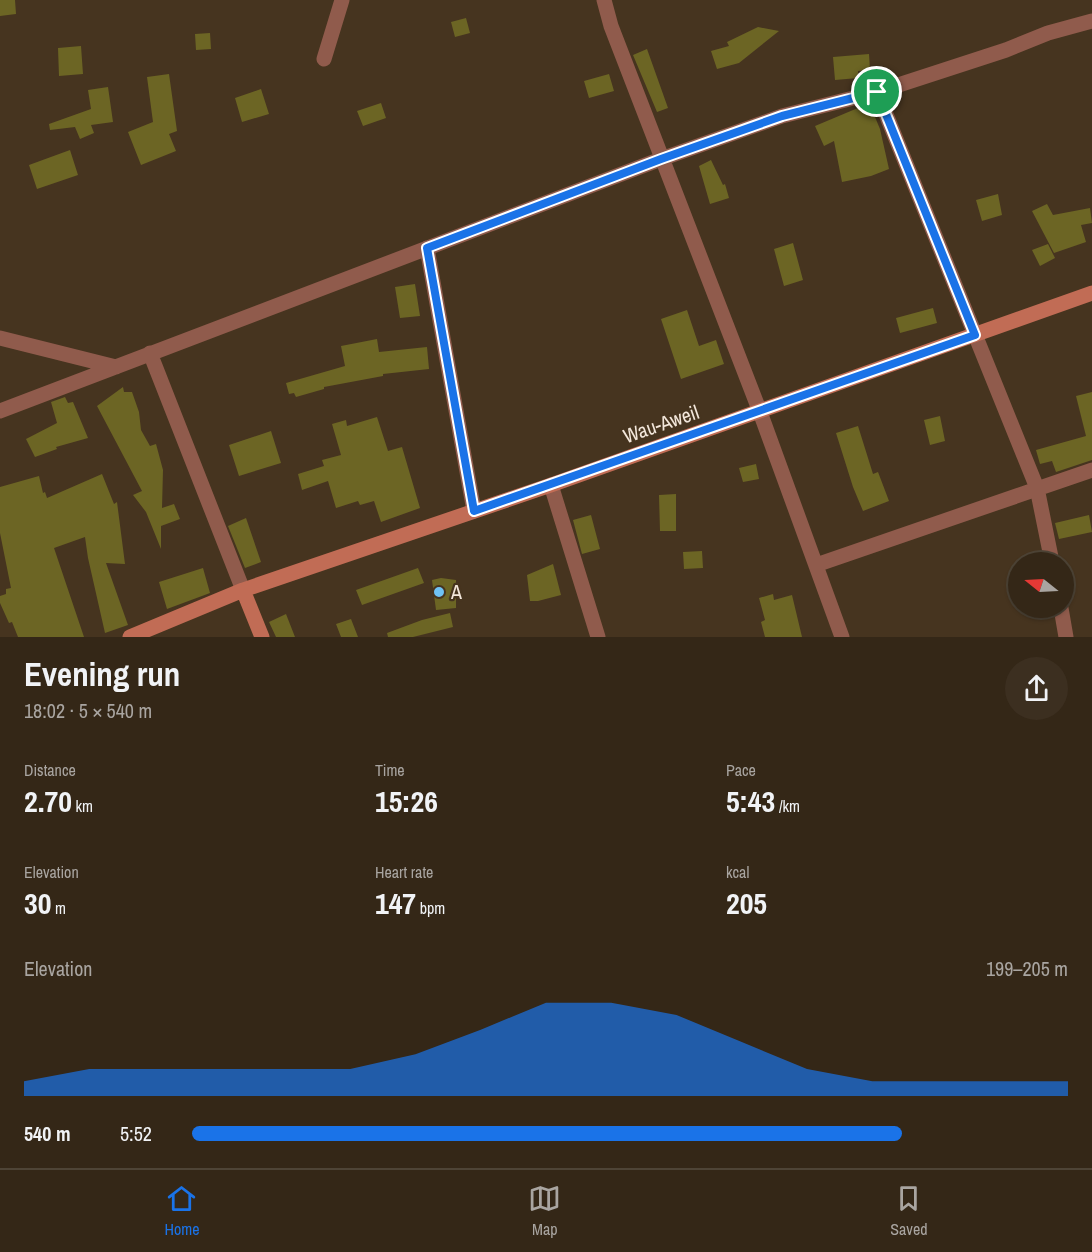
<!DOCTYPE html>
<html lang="en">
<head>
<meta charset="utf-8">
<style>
  :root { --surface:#342717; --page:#3c2f20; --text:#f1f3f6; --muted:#a9a5a1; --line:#4e4436; --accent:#1a73e8 }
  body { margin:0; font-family:"Archivo Narrow",sans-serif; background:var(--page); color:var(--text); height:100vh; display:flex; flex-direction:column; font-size:22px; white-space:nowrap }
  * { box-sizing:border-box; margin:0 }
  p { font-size:20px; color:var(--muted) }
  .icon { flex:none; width:33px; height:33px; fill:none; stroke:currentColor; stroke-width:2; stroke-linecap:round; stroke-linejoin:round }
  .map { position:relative; height:637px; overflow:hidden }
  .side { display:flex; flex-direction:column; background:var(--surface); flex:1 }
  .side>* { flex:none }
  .needle { width:39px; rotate:288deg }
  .tools { position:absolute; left:1008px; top:552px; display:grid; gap:12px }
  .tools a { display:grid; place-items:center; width:66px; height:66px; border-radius:50%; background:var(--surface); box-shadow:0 2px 4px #0004,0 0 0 2px var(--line); font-size:30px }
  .pin { position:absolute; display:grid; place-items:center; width:51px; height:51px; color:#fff; margin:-26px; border:3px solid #fff; border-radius:50%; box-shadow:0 2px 6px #0007 }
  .round { display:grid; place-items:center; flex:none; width:63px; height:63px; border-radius:32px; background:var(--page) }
  .headline { display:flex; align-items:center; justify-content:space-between; height:102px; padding:0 24px }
  h1 { font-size:33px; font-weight:700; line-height:45px }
  .metrics { display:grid; grid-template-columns:repeat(3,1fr); gap:9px; height:102px; padding:6px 24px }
  .metrics div { display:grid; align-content:center }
  .metrics b { font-size:30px; font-weight:700 }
  .metrics small { font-size:16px; font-weight:400 }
  .metrics p { font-size:16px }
  .chart { height:168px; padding:12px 24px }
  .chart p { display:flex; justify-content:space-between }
  .chart svg { width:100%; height:108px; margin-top:6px; fill:var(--accent); opacity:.7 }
  ul { padding:0 24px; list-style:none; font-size:20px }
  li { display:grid; grid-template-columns:96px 72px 1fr; align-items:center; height:45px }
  li i { height:15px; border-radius:8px; background:var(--accent) }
  .dock { display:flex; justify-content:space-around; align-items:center; height:84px; border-top:2px solid var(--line); background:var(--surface); font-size:16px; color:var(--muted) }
  .dock a { display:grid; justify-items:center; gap:3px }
  .dock .current { color:var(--accent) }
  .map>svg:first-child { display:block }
</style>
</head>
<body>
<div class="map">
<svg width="1092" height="637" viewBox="0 0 1092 637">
  <rect width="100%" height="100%" fill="#46341f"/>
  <!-- building -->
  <path fill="#6c6524" d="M 0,0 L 15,0 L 16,14 L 0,16 Z
    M 466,18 L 470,33 L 455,37 L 451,22 Z
    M 758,27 L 779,31 L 739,63 L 717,69 L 711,51 L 729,46 L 727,42 Z
    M 210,33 L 211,49 L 196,50 L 195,34 Z
    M 81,46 L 83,74 L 59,76 L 58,48 Z
    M 647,49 L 668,108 L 657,112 L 633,55 Z
    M 869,54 L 870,70 L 858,71 L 858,78 L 835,80 L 833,57 Z
    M 169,74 L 177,131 L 169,134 L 176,151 L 141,165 L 128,132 L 153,122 L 147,77 Z
    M 609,74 L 614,91 L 589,98 L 584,81 Z
    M 108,87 L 113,122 L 91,125 L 94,133 L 80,139 L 75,127 L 50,130 L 49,124 L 91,109 L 88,90 Z
    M 261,89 L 269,114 L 242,122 L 235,98 Z
    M 381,103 L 386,118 L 363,126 L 357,111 Z
    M 865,105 L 870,105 L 880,129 L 889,169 L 871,176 L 842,182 L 834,141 L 824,146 L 815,126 Z
    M 70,150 L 78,175 L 37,189 L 29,165 Z
    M 711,160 L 723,185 L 725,184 L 729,198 L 710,204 L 699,166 Z
    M 998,194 L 1002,215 L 982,221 L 976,200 Z
    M 1047,204 L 1053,215 L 1090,208 L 1092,223 L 1081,225 L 1086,242 L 1054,253 L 1032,211 Z
    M 793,243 L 803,280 L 784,286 L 774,249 Z
    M 1048,244 L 1055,258 L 1040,266 L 1032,250 Z
    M 415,284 L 420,316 L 400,318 L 395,287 Z
    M 933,308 L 937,323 L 900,333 L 896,318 Z
    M 687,310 L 699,346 L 716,340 L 724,364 L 681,379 L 661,319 Z
    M 377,339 L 379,352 L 427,347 L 429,369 L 383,374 L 383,376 L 324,387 L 324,389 L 296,397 L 294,393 L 289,394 L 286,383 L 345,366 L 341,346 Z
    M 123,387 L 124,392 L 132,392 L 139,412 L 141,430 L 150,446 L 156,444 L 163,470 L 162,508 L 174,504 L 180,519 L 161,526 L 161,549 L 146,512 L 133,495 L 142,491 L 97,406 Z
    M 1092,392 L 1092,460 L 1056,472 L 1052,461 L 1040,464 L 1036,450 L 1086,436 L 1076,396 Z
    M 65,397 L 68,403 L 73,402 L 88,438 L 56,447 L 57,449 L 35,457 L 26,439 L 57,423 L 51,402 Z
    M 940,416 L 945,441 L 930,445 L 924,420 Z
    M 377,417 L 388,451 L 402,447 L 420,508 L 381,522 L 374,501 L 360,505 L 358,501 L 336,508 L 328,481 L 302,490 L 298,474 L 324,466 L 322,460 L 341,455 L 332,424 L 346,420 L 347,426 Z
    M 858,426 L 873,474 L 878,472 L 889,501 L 863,511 L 853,487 L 836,433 Z
    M 271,431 L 281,463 L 239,476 L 229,445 Z
    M 756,464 L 759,479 L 743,482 L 739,468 Z
    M 102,474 L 114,504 L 117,502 L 125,564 L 106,563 L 128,625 L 105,633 L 88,558 L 85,537 L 54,548 L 84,637 L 18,637 L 12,622 L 9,623 L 0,603 L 0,596 L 6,594 L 6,589 L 11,588 L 0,533 L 0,487 L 39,476 L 43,493 L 45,492 L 47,498 Z
    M 676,494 L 676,531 L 660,531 L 659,495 Z
    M 591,515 L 600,549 L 582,554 L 573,520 Z
    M 1089,515 L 1092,532 L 1059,539 L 1055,523 Z
    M 246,518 L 261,562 L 245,568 L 228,526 Z
    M 702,551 L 703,568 L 684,569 L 683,552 Z
    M 553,564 L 561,595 L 538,601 L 530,601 L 527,575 Z
    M 203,568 L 210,593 L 167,609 L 159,582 Z
    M 418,568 L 424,583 L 362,605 L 356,590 Z
    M 441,578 L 456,580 L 456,608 L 436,610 L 432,580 Z
    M 773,594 L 774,600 L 792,595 L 802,637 L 765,637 L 761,622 L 765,620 L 759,598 Z
    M 450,613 L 453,627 L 413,637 L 388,637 L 387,633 L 422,620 Z
    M 286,614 L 295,637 L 276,637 L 269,622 Z
    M 351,619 L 358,637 L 341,637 L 336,624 Z"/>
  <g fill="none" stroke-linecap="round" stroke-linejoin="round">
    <!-- street -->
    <path stroke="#905b4c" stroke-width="15" d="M 604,0 L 611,26 L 760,412 L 842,637
      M 324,59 L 342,0
      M 877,92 L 1037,488 L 1052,562
      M 427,248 L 474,511
      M 0,338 L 116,367
      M 150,353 L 243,590
      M 0,411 L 661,159 L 782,116 L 877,92 L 1006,50 L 1048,33 L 1092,21
      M 551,485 L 598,637
      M 816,565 L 1092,470
      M 1061,608 L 1066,637"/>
    <!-- secondary -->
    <path stroke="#c16c55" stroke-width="15" d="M 243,590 L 262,637
      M 130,637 L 243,590 L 551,485 L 1092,293"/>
  </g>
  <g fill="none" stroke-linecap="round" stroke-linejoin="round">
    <!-- route casing -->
    <g stroke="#fff" stroke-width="12">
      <path id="route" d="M 877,92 L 975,335 L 474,511 L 427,248 L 661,159 L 782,116 Z"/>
    </g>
    <!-- route -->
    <use href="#route" stroke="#1a73e8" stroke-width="8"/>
  </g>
  <!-- markers -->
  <circle fill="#6fc2f4" stroke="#46341f" stroke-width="2" cx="439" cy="592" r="6"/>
  <g text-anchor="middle" stroke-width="4.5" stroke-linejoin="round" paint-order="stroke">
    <!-- street labels -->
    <g font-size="20" fill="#f3e7db" stroke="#46341f">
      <text transform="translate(661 424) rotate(-19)" y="7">Wau-Aweil</text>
    </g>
    <!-- poi labels -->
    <g font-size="20" fill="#f3e7db" stroke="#46341f" text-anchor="start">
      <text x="451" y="599">A</text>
    </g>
  </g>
</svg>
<div class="tools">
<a><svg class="needle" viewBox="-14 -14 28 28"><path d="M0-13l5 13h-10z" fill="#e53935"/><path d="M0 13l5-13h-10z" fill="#a9a5a1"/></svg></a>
</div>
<div class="pin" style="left:877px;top:92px;background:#1e9e55"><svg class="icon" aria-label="arrive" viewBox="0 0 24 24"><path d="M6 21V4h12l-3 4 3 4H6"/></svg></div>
</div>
<section class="side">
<div class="headline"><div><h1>Evening run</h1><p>18:02 · 5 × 540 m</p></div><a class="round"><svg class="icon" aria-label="share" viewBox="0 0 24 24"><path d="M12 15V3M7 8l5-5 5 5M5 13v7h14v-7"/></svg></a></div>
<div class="metrics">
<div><p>Distance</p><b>2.70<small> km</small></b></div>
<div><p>Time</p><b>15:26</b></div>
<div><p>Pace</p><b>5:43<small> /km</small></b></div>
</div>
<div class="metrics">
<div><p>Elevation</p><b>30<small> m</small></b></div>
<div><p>Heart rate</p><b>147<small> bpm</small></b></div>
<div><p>kcal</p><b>205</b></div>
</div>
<div class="chart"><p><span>Elevation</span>199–205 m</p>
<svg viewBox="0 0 160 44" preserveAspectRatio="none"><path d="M0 44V38L10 33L20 33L30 33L40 33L50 33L60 27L70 17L80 6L90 6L100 11L110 22L120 33L130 38L140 38L150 38L160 38V44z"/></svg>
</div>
<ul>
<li><b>540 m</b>5:52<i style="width:81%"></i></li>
</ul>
</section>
<nav class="dock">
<a class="current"><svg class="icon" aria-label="home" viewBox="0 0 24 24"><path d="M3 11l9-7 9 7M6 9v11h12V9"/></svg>Home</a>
<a><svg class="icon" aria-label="map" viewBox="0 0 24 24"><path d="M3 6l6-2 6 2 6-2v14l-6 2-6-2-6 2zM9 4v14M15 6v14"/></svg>Map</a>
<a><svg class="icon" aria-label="saved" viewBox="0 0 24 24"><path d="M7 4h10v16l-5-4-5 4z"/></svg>Saved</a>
</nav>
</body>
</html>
